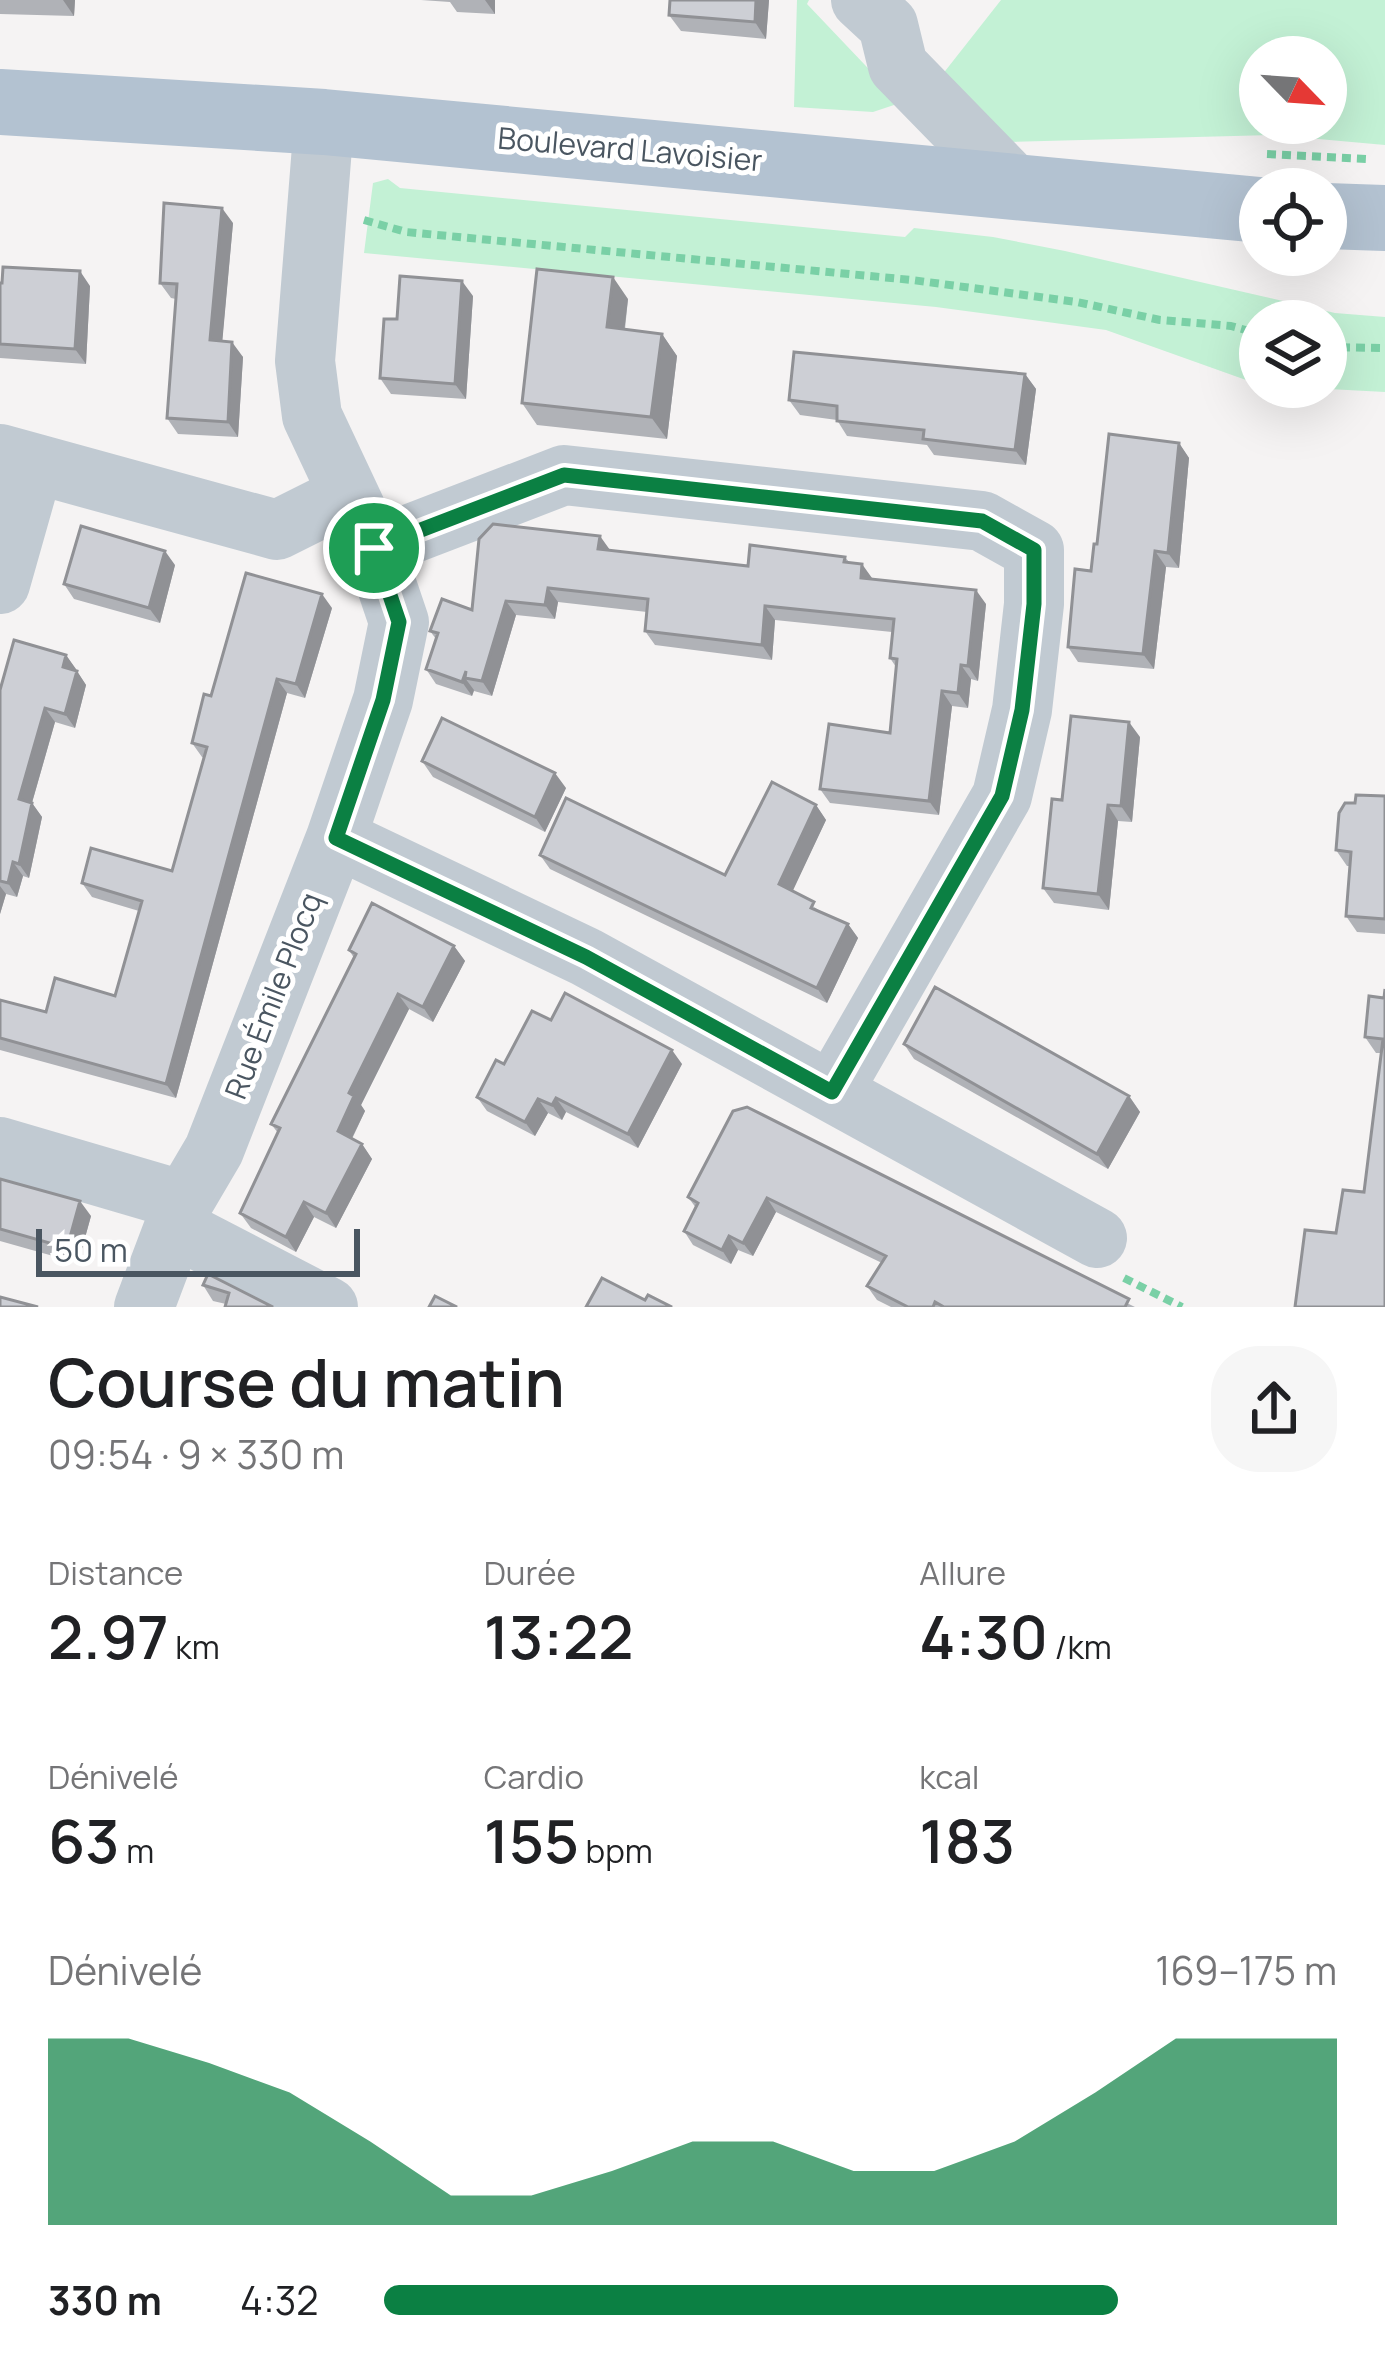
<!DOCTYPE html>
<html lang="fr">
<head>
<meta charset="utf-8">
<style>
  :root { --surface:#fff; --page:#f6f6f6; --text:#202124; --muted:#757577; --accent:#0b8043 }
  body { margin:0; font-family:Manrope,sans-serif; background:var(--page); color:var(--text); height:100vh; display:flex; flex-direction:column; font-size:45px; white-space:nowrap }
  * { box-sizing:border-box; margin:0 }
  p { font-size:39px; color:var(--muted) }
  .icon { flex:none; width:66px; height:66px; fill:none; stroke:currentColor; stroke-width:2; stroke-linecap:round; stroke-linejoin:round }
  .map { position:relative; height:1307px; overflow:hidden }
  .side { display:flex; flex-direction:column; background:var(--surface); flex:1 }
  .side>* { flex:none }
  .needle { width:78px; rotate:115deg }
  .fabs { position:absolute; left:1239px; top:36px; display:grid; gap:24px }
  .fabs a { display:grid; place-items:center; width:108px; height:108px; border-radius:50%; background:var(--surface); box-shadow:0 12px 48px #0002; font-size:60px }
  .scale { position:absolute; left:36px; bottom:30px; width:324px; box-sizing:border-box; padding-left:12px; border:6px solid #4a5661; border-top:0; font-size:33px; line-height:42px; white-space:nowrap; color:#4a5661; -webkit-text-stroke:9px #fff; paint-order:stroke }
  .pin { position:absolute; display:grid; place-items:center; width:102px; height:102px; color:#fff; margin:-51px; border:6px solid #fff; border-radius:50%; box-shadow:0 3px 12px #0007 }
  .round { display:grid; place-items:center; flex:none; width:126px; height:126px; border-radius:48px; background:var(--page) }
  .overview { display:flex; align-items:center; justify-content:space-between; height:204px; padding:0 48px }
  h1 { font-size:66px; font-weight:600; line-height:90px }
  .metrics { display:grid; grid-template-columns:repeat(3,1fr); gap:18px; height:204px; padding:12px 48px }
  .metrics div { display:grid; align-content:center }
  .metrics b { font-size:60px; font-weight:600 }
  .metrics small { font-size:33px; font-weight:400 }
  .metrics p { font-size:33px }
  .chart { height:336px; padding:24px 48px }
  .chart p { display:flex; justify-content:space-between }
  .chart svg { width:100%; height:216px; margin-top:12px; fill:var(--accent); opacity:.7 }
  ul { padding:0 48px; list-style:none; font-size:39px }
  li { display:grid; grid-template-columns:192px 144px 1fr; align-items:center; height:90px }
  li i { height:30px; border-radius:15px; background:var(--accent) }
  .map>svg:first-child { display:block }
</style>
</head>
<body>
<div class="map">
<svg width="1385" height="1307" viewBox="0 0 1385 1307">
  <rect width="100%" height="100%" fill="#f5f3f3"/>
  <!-- green -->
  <path fill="#c3f1d5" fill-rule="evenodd" d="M 797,0 L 809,0 L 807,4 L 884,85 L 912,99 L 873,112 L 794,107 Z
    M 1001,0 L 1385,0 L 1385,145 L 1274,135 L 1011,142 L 942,75 ZM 1260,57 L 1326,57 L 1326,123 L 1260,123 Z
    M 388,179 L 400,188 L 905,237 L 914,228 L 993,237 L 1065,251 L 1335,313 L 1385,317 L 1385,392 L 1291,387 L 1326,387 L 1326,321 L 1260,321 L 1260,385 L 1106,330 L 936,307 L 364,253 L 373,183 Z"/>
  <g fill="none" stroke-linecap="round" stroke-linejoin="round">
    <!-- path -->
    <path stroke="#7ad0a6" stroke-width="8" stroke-dasharray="9 6" stroke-linecap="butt" d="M 1267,154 L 1366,159
      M 364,220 L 406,232 L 912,280 L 1077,302 L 1160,320 L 1231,326 L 1260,334
      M 1326,347 L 1385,348
      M 1124,1278 L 1182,1307"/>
    <!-- minor -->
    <path stroke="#c1cad2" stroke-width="60" d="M 861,0 L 888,25 L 898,66 L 1014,185
      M 0,454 L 277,530 L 347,495
      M 374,548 L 564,475 L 982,521 L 1034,550 L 1034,604 L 1022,710 L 1002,796 L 832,1092
      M 0,584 L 34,464
      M 336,838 L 586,957 L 1097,1238
      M 0,1147 L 184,1201
      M 176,1228 L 328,1307
      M 144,1307 L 184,1201 L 214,1150 L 336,838 L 383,700 L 399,622 L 374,548 L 312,416 L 305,361 L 324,122"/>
    <!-- major -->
    <path stroke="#b3c2d1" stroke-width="66" d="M 0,102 L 324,122 L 1260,210
      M 1326,216 L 1385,218"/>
  </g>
  <!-- wall -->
  <path fill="#b0b2b7" d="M 0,0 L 75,0 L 74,16 L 0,14 Z
    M 421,0 L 495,0 L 495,14 L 457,12 L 450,2 Z
    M 769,0 L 766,39 L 681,31 L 669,15 Z
    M 233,223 L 222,341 L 243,357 L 238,437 L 178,434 L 167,418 L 176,299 L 171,298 L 160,283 Z
    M 0,283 L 90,286 L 86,364 L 0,358 Z
    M 473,296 L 466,399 L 391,394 L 380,378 L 397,319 Z
    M 628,299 L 625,329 L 662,334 L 677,356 L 667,439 L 537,425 L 522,403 Z
    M 1025,374 L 1036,389 L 1026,465 L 934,455 L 927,445 L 847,436 L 837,420 L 800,415 L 789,400 Z
    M 1179,443 L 1189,458 L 1179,568 L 1166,567 L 1154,669 L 1078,662 L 1068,647 L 1091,571 L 1097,544 Z
    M 610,550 L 748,566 L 845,557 L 849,562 L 872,579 L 986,604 L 978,681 L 971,679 L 968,708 L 952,706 L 939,815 L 830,803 L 820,789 L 890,733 L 896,667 L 890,658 L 892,632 L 775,620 L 772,660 L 655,645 L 645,631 L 647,612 L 558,602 L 555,619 L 516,615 L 492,696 L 474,691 L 472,696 L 436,684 L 426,669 L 436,639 L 430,631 L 472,610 Z
    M 175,565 L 160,623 L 74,599 L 64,584 Z
    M 332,608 L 305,698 L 287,693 L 176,1098 L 0,1050 L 0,1000 L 46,1012 L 115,996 L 139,911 L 92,897 L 82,883 L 172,871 L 204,758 L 202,757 L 192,743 L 211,696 Z
    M 66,655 L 86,685 L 75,728 L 55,722 L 32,803 L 42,817 L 29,878 L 23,876 L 17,897 L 6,894 L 0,914 L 0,690 Z
    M 1140,737 L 1132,822 L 1118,821 L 1109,910 L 1054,903 L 1043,888 L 1062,800 Z
    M 422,761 L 566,788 L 545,832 L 433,777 Z
    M 1385,796 L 1385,934 L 1357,932 L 1346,916 L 1350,866 L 1347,866 L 1336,850 L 1355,803 Z
    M 816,805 L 826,820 L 792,891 L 821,912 L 848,924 L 858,938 L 827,1003 L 550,869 L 540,855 L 725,875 Z
    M 454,946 L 465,961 L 433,1022 L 409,1009 L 361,1105 L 365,1111 L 352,1139 L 362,1144 L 372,1159 L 336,1228 L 314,1217 L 296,1252 L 251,1228 L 240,1213 L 278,1133 L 271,1124 L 354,958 L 349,950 Z
    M 1384,998 L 1385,1307 L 1336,1233 L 1364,1192 L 1381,1053 L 1376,1053 L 1365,1037 Z
    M 551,1020 L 682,1064 L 638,1148 L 566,1112 L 562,1120 L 548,1113 L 535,1136 L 487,1111 L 477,1097 L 504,1064 Z
    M 904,1044 L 1129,1096 L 1140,1112 L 1108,1169 L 914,1059 Z
    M 733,1111 L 1135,1307 L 891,1307 L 877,1300 L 867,1286 L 882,1263 L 776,1212 L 753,1256 L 738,1250 L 731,1264 L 693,1245 L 684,1231 L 696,1208 L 688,1197 Z
    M 0,1179 L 91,1216 L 78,1263 L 0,1241 Z
    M 203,1285 L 273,1307 L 226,1304 L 213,1301 Z"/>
  <!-- shaded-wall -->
  <path fill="#909195" d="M 63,0 L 75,0 L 74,16 Z
    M 485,0 L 495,0 L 495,14 Z
    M 756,0 L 769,0 L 766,39 L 755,22 Z
    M 222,208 L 233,223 L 221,356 L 210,340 Z
    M 80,271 L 90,286 L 86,364 L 75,349 Z
    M 613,277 L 628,299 L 622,349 L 607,327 Z
    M 462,281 L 473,296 L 466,399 L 455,384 Z
    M 662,334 L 677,356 L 667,439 L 651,417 Z
    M 232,342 L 243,357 L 238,437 L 228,422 Z
    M 1025,374 L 1036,389 L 1026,465 L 1015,450 Z
    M 1179,443 L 1189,458 L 1179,568 L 1168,553 Z
    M 600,536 L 610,550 L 598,549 Z
    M 165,551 L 175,565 L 160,623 L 149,608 Z
    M 1155,551 L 1166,567 L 1154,669 L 1143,654 Z
    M 862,564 L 872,578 L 861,578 Z
    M 548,588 L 558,602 L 555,619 L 545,605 Z
    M 976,590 L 986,604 L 978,681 L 968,666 Z
    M 322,594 L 332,608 L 305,698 L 296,684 Z
    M 506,601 L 516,615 L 492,696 L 482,681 Z
    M 765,606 L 775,620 L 772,660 L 762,645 Z
    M 66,655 L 76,669 L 73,681 L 63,667 Z
    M 961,665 L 971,679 L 968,708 L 958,693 Z
    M 77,671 L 86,685 L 75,728 L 65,714 Z
    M 466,671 L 465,678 L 474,690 L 472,696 L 462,682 Z
    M 277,679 L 287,693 L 176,1098 L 166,1084 Z
    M 942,691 L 952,706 L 939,815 L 929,801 Z
    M 45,708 L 55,722 L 29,813 L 19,799 Z
    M 1129,722 L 1140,737 L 1132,822 L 1121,806 Z
    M 555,773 L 566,788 L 545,832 L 535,817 Z
    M 32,803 L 42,817 L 29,878 L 19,864 Z
    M 816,805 L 826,820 L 789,899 L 779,884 Z
    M 1108,805 L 1118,821 L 1109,910 L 1098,894 Z
    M 13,862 L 23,876 L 17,897 L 8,883 Z
    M 0,886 L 6,894 L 0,914 Z
    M 848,924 L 858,938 L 827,1003 L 817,988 Z
    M 454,946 L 465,961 L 433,1022 L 423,1007 Z
    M 398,994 L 409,1009 L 361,1105 L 365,1111 L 348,1146 L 338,1131 L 349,1093 Z
    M 672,1050 L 682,1064 L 638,1148 L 628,1134 Z
    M 1129,1096 L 1140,1112 L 1108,1169 L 1097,1154 Z
    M 556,1098 L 566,1112 L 562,1120 L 552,1105 Z
    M 538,1099 L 548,1113 L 535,1136 L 525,1122 Z
    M 362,1144 L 372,1159 L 336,1228 L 326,1213 Z
    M 767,1198 L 776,1212 L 753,1256 L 743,1243 Z
    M 80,1201 L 91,1216 L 78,1263 L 67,1248 Z
    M 304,1202 L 314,1217 L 296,1252 L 286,1237 Z
    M 729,1236 L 738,1250 L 731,1264 L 722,1250 Z"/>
  <!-- building -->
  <path fill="#cdcfd5" stroke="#909195" stroke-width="3" d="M 670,0 L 756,0 L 755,22 L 669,15 Z
    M 164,203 L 222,208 L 210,340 L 232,342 L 228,422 L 167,418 L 177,284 L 160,283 Z
    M 3,267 L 80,271 L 75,349 L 0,344 L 0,283 L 2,283 Z
    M 537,269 L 613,277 L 607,327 L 662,334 L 651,417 L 522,403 Z
    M 400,276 L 462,281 L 455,384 L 380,378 L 384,319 L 397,319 Z
    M 794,352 L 1025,374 L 1015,450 L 923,439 L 924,430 L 837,421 L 837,406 L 789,400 Z
    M 1109,434 L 1179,443 L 1168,553 L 1155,551 L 1143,654 L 1068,647 L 1075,569 L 1091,571 L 1094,544 L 1097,544 Z
    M 493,524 L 600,536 L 598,549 L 748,566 L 750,545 L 845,557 L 844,562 L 862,564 L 861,578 L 976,590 L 968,666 L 961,665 L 958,693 L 942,691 L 929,801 L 820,789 L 829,724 L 890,733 L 897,659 L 890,658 L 894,619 L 765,606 L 762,645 L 645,631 L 648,599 L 548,588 L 545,605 L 506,601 L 482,681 L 465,678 L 466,671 L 462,682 L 426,669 L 438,633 L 430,631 L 442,599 L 472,610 L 479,539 Z
    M 81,526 L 165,551 L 149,608 L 64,584 Z
    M 246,573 L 322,594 L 296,684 L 277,679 L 166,1084 L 0,1038 L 0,1000 L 46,1012 L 55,978 L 115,996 L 142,901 L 82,883 L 91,848 L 172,871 L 207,747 L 192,743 L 204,694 L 211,696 Z
    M 14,640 L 66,655 L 63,667 L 77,671 L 65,714 L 45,708 L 19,799 L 32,803 L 19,864 L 13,862 L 8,883 L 0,881 L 0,690 Z
    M 1071,716 L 1129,722 L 1121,806 L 1108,805 L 1098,894 L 1043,888 L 1052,799 L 1062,800 Z
    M 442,718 L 555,773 L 535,817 L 422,761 Z
    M 772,782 L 816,805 L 779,884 L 814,902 L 811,908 L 848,924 L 817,988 L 540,855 L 566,798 L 725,875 Z
    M 1356,795 L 1385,796 L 1385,919 L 1346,916 L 1351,852 L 1336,850 L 1339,813 L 1345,803 L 1355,803 Z
    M 372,903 L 454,946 L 423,1007 L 398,994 L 349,1093 L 354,1096 L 338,1131 L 362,1144 L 326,1213 L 304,1202 L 286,1237 L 240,1213 L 280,1128 L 271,1124 L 356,954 L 349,950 Z
    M 935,987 L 1129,1096 L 1097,1154 L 904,1044 Z
    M 1385,989 L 1385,1307 L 1295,1307 L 1305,1230 L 1336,1233 L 1343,1190 L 1364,1192 L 1383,1039 L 1365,1037 L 1369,996 L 1384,998 Z
    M 565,993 L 672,1050 L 628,1134 L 556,1098 L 552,1105 L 538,1099 L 525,1122 L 477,1097 L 496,1060 L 504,1064 L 532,1011 L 551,1020 Z
    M 747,1107 L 1129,1299 L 1125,1307 L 944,1307 L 935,1302 L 933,1307 L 908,1307 L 867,1286 L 886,1256 L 767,1198 L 743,1243 L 729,1236 L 722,1250 L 684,1231 L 698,1203 L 688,1197 L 733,1111 Z
    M 0,1179 L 80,1201 L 67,1248 L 0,1229 Z
    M 208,1274 L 273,1307 L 225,1307 L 229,1293 L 203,1285 Z
    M 602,1278 L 645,1300 L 648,1295 L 672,1307 L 586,1307 Z
    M 435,1296 L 457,1307 L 429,1307 Z
    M 0,1297 L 38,1307 L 0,1307 Z"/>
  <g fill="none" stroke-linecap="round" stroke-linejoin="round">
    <!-- route casing -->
    <g stroke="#fff" stroke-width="24">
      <path id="route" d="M 564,475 L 982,521 L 1034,550 L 1034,604 L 1022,710 L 1002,796 L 832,1092 L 586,957 L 336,838 L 383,700 L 399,622 L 374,548 Z"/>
    </g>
    <!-- route -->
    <use href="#route" stroke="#0b8043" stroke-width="15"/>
  </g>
  <g text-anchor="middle" stroke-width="10" stroke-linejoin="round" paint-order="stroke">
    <!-- street labels -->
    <g font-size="30" fill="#4a5661" stroke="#fff">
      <text transform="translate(630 150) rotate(5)" y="10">Boulevard Lavoisier</text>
      <text transform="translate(274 996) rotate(-69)" y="10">Rue Émile Plocq</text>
    </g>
  </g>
</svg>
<div class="fabs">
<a><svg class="needle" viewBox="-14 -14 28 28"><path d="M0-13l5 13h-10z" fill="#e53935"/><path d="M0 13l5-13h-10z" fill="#757577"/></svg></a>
<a><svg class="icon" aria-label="locate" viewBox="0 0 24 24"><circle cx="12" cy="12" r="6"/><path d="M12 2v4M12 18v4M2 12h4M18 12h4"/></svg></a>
<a><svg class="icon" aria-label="layers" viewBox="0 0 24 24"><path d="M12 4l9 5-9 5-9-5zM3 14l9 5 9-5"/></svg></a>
</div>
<div class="scale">50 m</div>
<div class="pin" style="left:374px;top:548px;background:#1e9e55"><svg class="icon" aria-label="arrive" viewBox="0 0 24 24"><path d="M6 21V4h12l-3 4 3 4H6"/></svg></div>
</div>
<section class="side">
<div class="overview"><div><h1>Course du matin</h1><p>09:54 · 9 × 330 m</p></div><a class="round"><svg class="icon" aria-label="share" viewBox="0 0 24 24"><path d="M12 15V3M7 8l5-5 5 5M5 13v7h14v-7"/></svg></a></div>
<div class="metrics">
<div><p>Distance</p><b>2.97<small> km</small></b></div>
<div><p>Durée</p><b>13:22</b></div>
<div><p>Allure</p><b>4:30<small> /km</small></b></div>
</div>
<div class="metrics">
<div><p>Dénivelé</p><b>63<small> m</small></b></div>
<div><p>Cardio</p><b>155<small> bpm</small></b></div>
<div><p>kcal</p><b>183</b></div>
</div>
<div class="chart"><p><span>Dénivelé</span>169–175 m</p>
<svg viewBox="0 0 160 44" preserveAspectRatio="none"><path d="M0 44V6L10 6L20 11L30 17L40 27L50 38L60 38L70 33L80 27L90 27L100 33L110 33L120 27L130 17L140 6L150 6L160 6V44z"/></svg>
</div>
<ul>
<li><b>330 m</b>4:32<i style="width:77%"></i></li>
</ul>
</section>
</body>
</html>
